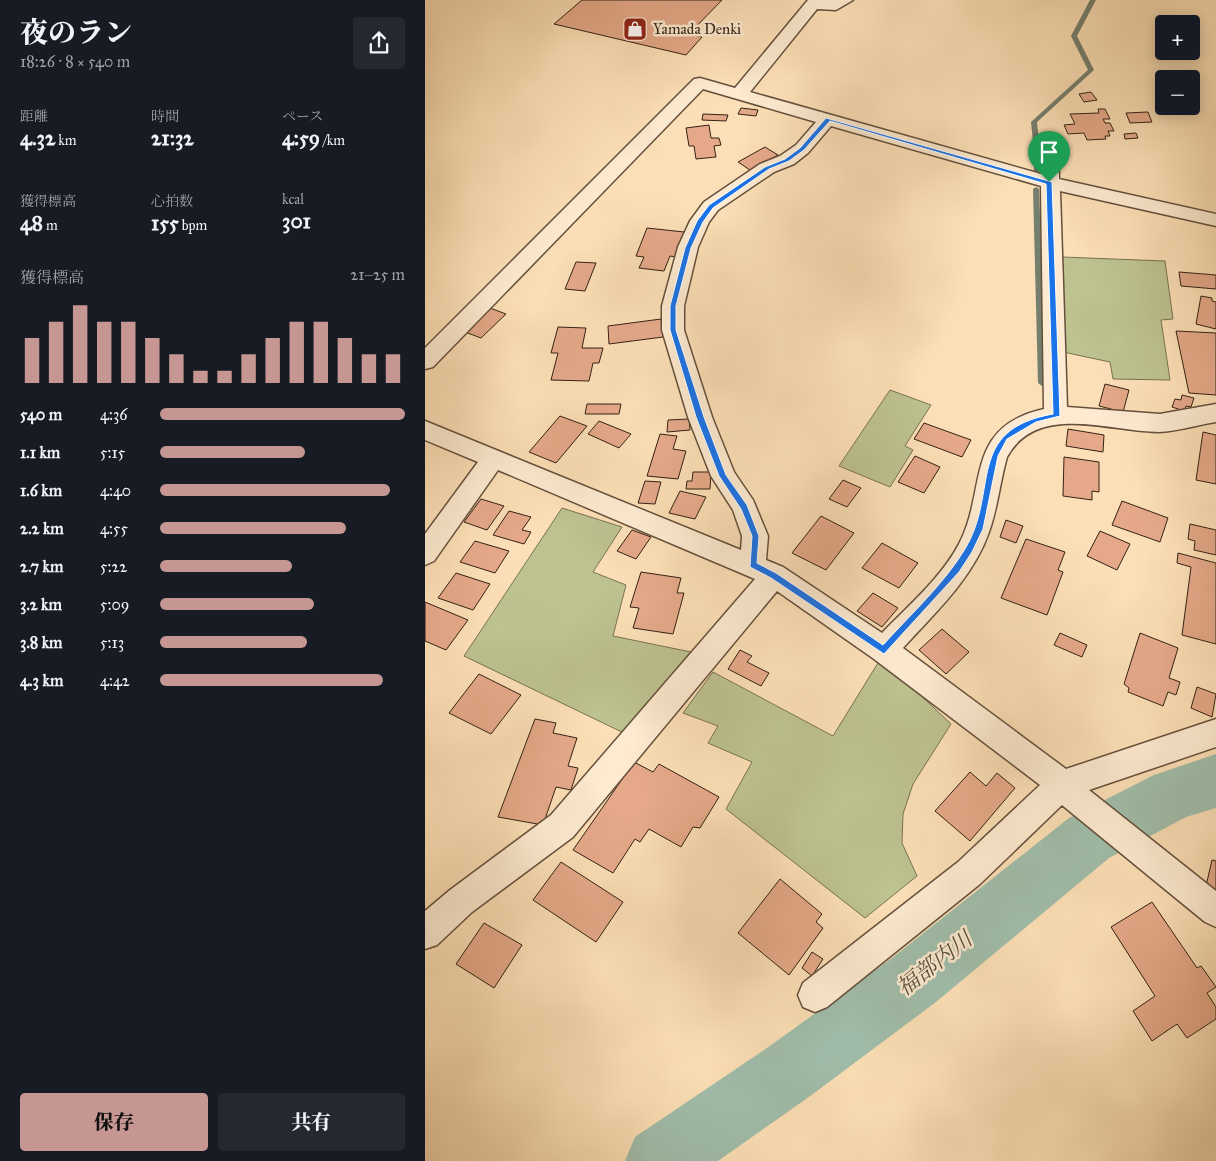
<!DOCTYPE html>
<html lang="ja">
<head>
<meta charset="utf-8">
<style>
  :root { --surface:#171b24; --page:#242831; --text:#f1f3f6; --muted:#9ea1a6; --accent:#c59692 }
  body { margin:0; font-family:"IM FELL Great Primer","Noto Serif JP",serif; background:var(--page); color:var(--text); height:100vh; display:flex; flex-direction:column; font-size:19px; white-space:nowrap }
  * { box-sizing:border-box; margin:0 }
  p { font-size:16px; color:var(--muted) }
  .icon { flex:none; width:28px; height:28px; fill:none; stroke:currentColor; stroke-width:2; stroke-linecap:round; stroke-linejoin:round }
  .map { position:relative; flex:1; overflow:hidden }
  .sheet { display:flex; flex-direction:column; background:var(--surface); width:425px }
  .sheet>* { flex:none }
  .controls { position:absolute; left:730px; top:15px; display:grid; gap:10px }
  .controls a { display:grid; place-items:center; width:45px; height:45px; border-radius:5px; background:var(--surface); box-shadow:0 2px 12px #0003; font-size:25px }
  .pin { position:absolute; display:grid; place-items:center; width:42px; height:42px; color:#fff; margin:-51px -21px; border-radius:50% 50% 50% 0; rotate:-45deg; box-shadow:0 0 5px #0007 }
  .pin .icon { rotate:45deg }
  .round { display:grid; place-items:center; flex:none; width:52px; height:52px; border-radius:5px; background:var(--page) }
  .head { display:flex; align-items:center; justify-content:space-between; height:85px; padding:0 20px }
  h1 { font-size:28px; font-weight:800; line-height:38px }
  .figures { display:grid; grid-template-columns:repeat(3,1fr); gap:8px; height:85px; padding:5px 20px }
  .figures div { display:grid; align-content:center }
  .figures b { font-size:21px; font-weight:800 }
  .figures small { font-size:14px; font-weight:400 }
  .figures p { font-size:14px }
  .chart { height:140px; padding:10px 20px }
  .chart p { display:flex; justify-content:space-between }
  .chart svg { width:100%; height:90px; margin-top:5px; stroke:var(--accent); stroke-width:6 }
  .action { display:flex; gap:10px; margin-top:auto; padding:10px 20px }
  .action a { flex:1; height:58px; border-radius:5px; background:var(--accent); color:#111; font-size:20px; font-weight:800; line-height:58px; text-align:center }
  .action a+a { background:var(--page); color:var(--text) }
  ul { padding:0 20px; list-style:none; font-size:16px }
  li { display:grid; grid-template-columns:80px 60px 1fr; align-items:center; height:38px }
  li i { height:12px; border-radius:6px; background:var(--accent) }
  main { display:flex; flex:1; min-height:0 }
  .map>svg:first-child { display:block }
</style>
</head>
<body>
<main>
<section class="sheet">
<div class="head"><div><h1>夜のラン</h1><p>18:26 · 8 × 540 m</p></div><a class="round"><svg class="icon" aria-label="share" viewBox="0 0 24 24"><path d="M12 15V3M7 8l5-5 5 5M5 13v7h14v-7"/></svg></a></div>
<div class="figures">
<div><p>距離</p><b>4.32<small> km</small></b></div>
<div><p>時間</p><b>21:32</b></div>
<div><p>ペース</p><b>4:59<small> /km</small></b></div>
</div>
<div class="figures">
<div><p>獲得標高</p><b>48<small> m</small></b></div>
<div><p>心拍数</p><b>155<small> bpm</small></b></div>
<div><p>kcal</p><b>301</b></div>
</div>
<div class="chart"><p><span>獲得標高</span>21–25 m</p>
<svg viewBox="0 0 160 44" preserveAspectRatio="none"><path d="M5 44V22M15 44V14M25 44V6M35 44V14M45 44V14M55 44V22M65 44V30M75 44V38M85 44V38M95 44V30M105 44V22M115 44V14M125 44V14M135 44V22M145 44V30M155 44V30"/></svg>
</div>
<ul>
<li><b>540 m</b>4:36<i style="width:100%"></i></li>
<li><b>1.1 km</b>5:15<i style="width:59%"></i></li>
<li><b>1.6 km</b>4:40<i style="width:94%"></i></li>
<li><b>2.2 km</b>4:55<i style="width:76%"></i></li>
<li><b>2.7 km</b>5:22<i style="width:54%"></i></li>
<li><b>3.2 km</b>5:09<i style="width:63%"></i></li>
<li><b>3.8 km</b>5:13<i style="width:60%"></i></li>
<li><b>4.3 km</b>4:42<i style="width:91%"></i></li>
</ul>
<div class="action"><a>保存</a><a>共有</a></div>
</section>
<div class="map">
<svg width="791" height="1161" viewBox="0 0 791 1161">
  <rect width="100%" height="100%" fill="#fcdfb6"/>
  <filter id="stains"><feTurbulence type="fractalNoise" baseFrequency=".004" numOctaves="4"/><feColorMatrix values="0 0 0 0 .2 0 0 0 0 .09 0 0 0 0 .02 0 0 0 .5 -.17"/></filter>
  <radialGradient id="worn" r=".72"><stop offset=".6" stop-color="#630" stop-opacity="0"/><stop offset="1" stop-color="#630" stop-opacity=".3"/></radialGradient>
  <!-- green -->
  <path fill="#bdc28f" stroke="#787252" d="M 637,257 L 740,261 L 748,319 L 736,320 L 745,380 L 688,379 L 685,362 L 638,352 Z
    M 465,390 L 506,405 L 480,446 L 488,450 L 465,487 L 414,466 Z
    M 137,508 L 197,527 L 168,572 L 201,585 L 188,636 L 266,652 L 203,735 L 39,656 Z
    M 456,658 L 526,724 L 488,784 L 478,814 L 477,843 L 492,876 L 440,918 L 301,809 L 327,762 L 283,743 L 293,726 L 258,713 L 288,672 L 408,736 Z"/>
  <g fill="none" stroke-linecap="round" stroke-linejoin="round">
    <!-- stream -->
    <path fill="#747f6e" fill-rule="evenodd" d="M 665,0 L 671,0 L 652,36 L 669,70 L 612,122 L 615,151 L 614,171 L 609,172 L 609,151 L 606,122 L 663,70 L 646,36 Z
      M 611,187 L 614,189 L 621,383 L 617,386 L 613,383 L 608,189 Z"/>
    <!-- river -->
    <path fill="#a0bdaa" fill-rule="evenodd" d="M 791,754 L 791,808 L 761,817 L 684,858 L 511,1002 L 388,1094 L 293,1161 L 200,1161 L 210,1137 L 342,1048 L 467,958 L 644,818 L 729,775 Z"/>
  </g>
  <!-- building -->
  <path fill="#e5a989" stroke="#332114" d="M 157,0 L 297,0 L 264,34 L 277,37 L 261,55 L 129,24 Z
    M 666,92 L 672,100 L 659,102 L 654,94 Z
    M 316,108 L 333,110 L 331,116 L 313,114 Z
    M 673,109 L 680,109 L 685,119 L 678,119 L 680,123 L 685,123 L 689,131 L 683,131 L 685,136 L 680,136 L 681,139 L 662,140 L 659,133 L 643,134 L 639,125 L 650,124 L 645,114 L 674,113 Z
    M 723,112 L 727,122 L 705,123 L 701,113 Z
    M 278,114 L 303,115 L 301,121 L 277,120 Z
    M 284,125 L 286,138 L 294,138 L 296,145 L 289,146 L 291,157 L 271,159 L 269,146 L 264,146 L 261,128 Z
    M 711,133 L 713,138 L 700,139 L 699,134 Z
    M 340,147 L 353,155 L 325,170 L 313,162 Z
    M 222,228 L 259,232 L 251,257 L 245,256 L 239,271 L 214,268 L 219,257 L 211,256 Z
    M 151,262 L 171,263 L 160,291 L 140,289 Z
    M 754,272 L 791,275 L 791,289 L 756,286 Z
    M 776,296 L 787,298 L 787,301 L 791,302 L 791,329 L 771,324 Z
    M 65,308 L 81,314 L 56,338 L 40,332 Z
    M 236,319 L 238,337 L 184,344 L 183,326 Z
    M 133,327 L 161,328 L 157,348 L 178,348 L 174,363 L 168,363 L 164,381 L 126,380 L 133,353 L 126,353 Z
    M 751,331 L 791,333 L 791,395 L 764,393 Z
    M 680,384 L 704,390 L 698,412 L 674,406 Z
    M 757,395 L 769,398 L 766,407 L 761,406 L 759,411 L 747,407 L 750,399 L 756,400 Z
    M 162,404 L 196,404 L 194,414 L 160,414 Z
    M 135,416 L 162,426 L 131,463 L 104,452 Z
    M 264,419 L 265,430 L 242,432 L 243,420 Z
    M 174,421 L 206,434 L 194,448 L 163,434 Z
    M 499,423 L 546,440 L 537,457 L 489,439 Z
    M 643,429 L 679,435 L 678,452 L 641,446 Z
    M 778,432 L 791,435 L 791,484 L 771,480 Z
    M 235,434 L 252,436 L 248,449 L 261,451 L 253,479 L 222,476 Z
    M 490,456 L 515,467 L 499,493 L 473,482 Z
    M 639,457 L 674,462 L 674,492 L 667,491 L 667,500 L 638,496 Z
    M 268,472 L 286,472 L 285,489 L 261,489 L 262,481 L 267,481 Z
    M 418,480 L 436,488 L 422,507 L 404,499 Z
    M 220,481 L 236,482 L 230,504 L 213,503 Z
    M 255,491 L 281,497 L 270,519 L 244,513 Z
    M 56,499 L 79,506 L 62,530 L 39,522 Z
    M 697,501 L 743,518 L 735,542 L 687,525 Z
    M 84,511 L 106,517 L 97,530 L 106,532 L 99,544 L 68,535 Z
    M 396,516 L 429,533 L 401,570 L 367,553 Z
    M 581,520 L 598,526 L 591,543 L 575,537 Z
    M 765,524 L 791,530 L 791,555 L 769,550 L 770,541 L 763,539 Z
    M 207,530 L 226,537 L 211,559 L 192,551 Z
    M 675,531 L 705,544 L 692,570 L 662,556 Z
    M 601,539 L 640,552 L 633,570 L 638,572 L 622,615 L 576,598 Z
    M 50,541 L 84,551 L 70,573 L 35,562 Z
    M 457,543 L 493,563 L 474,588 L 437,568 Z
    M 753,553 L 791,563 L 791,644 L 757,635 L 766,567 L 752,563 Z
    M 216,572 L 256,578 L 252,593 L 259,593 L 248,634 L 208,628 L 214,608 L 205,607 Z
    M 31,573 L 65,584 L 48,610 L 13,598 Z
    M 448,593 L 473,608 L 457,627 L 432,611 Z
    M 0,602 L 43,620 L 21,650 L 0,641 Z
    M 517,629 L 544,652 L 521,674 L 494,650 Z
    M 635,633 L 662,645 L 657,657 L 629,645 Z
    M 715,633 L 753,648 L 744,678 L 755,682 L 751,695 L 743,692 L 738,706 L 703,692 L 704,688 L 699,684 Z
    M 315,650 L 327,656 L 322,662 L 344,673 L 336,686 L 303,669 Z
    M 54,674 L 96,695 L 66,734 L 24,713 Z
    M 772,687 L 791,694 L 787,717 L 766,708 Z
    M 110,719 L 131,723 L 128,733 L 152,738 L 143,766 L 153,768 L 146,790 L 131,787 L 118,825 L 73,817 Z
    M 209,762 L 228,772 L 234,764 L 294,797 L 275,828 L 268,827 L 256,847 L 224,829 L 215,842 L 210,839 L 188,873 L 148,850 Z
    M 545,772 L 561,786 L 572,773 L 590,788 L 545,841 L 510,811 Z
    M 787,860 L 791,861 L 791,891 L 781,886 Z
    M 136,862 L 198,902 L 171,942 L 108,900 Z
    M 355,879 L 397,914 L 391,922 L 398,928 L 364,975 L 313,933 Z
    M 727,902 L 772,968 L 776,966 L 791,987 L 782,993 L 791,1007 L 791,1019 L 762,1038 L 752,1024 L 727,1041 L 708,1011 L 730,996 L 686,927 Z
    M 59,923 L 97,945 L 69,988 L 31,964 Z
    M 387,952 L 398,959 L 387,976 L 377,968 Z"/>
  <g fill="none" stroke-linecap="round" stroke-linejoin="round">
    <!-- minor casing -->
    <g stroke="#65503c" stroke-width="3">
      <path id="minor" d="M 383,0 L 428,0 L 411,10 L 392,9 L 325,92 L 616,174 L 615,138 L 618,134 L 630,134 L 633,138 L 634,179 L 791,214 L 791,226 L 635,191 L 642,407 L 735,414 L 791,404 L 791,422 C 772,425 753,431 734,432 C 685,432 612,402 582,457 C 575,481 573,507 564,532 C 548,578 510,613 478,648 L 641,769 L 791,719 L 791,747 L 664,790 L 791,891 L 791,927 L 780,922 L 637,805 L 555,884 L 402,1007 L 390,1012 L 378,1007 L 373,995 L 378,983 L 533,862 L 615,785 L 449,659 L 352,591 L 148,837 L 47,912 L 12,945 L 0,949 L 0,911 L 25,890 L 126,815 L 330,579 L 73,470 L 9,561 L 0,565 L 0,534 L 53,462 L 0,440 L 0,421 L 316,550 L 317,536 L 308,510 L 286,476 L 263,417 L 237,330 L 237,306 L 253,247 L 265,221 L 279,202 L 335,164 L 355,156 L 371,145 L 391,122 L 278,89 L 8,367 L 0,369 L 0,348 L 269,79 L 275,78 L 310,88 ZM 406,126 L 616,186 L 619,409 C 538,427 563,488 534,544 C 516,578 483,606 457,633 L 358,567 L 341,560 L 343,536 L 328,500 L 309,472 L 287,417 L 259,330 L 259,306 L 273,247 L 284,222 L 293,210 L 349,172 L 369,164 L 383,153 Z"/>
    </g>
    <!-- minor -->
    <use href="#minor" fill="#fdead0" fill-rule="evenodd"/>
  </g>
  <!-- route -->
  <path fill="#1a73e8" stroke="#fff" fill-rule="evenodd" d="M 401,118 L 627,182 L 635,416 L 611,422 L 582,439 L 573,456 L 558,529 L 547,552 L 534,572 L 459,654 L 346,578 L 325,567 L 327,536 L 316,509 L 294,476 L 271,417 L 245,330 L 245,306 L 260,248 L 272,221 L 284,205 L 340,167 L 360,159 L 375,148 ZM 405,121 L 621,184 L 628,414 C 539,430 575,491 540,549 C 519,584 486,614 458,645 L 351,573 L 332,563 L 334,536 L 322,505 L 301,475 L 279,417 L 251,330 L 251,306 L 266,248 L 278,222 L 288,208 L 344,169 L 364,161 L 379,150 Z"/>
  <!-- icons -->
  <defs>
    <g id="shop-square" transform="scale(1.25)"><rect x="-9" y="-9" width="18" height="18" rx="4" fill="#8f2418" stroke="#fdead0"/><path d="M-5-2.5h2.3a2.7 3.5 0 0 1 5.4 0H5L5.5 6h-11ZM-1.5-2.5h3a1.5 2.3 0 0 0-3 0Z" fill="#fff"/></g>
  </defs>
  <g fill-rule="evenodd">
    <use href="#shop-square" x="210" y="29"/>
  </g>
  <g text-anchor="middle" stroke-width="5" stroke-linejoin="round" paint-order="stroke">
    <!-- far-poi labels -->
    <g font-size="15" fill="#332114" stroke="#fdead0" text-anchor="start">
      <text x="228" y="34">Yamada Denki</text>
    </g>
    <!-- near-water labels -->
    <g font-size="22" font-style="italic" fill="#545041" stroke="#fdead0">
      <text transform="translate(509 963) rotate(-38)" y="8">福部内川</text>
    </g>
  </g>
  <rect width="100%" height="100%" filter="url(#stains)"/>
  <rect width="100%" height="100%" fill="url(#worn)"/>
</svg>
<div class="controls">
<a>+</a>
<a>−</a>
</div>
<div class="pin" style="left:624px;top:182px;background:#1e9e55"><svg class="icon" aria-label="arrive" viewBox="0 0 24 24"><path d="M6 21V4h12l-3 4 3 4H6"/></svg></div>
</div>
</main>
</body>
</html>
